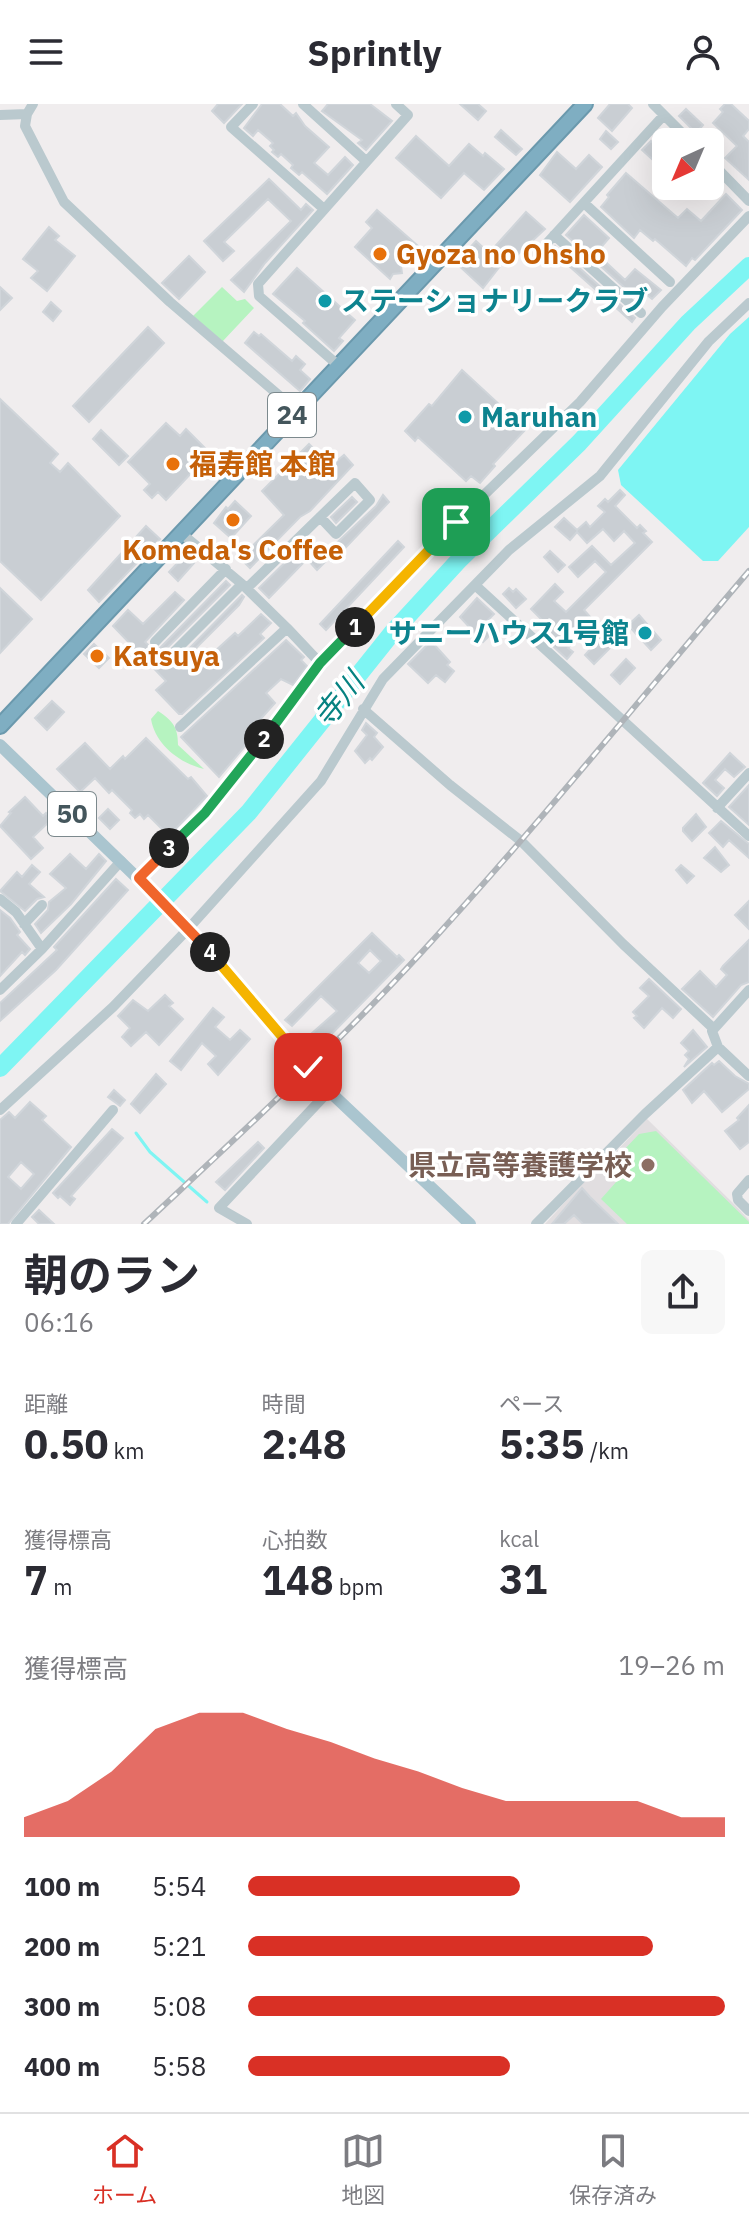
<!DOCTYPE html>
<html lang="ja">
<head>
<meta charset="utf-8">
<style>
  :root { --surface:#fff; --page:#f7f7f7; --text:#2b2b33; --muted:#7c7c81; --line:#e1e1e2; --accent:#d93025 }
  body { margin:0; font-family:"IBM Plex Sans","Noto Sans JP",sans-serif; background:var(--page); color:var(--text); height:100vh; display:flex; flex-direction:column; font-size:30px; white-space:nowrap }
  * { box-sizing:border-box; margin:0 }
  p { font-size:26px; color:var(--muted) }
  .icon { flex:none; width:44px; height:44px; fill:none; stroke:currentColor; stroke-width:2; stroke-linecap:round; stroke-linejoin:round }
  .map { position:relative; height:1120px; overflow:hidden }
  .details { display:flex; flex-direction:column; background:var(--surface); flex:1 }
  .details>* { flex:none }
  .needle { width:52px; rotate:224deg }
  .buttons { position:absolute; left:652px; top:24px; display:grid; gap:16px }
  .buttons a { display:grid; place-items:center; width:72px; height:72px; border-radius:12px; background:var(--surface); box-shadow:0 8px 32px #0002; font-size:40px }
  .pin { position:absolute; display:grid; place-items:center; width:68px; height:68px; color:#fff; margin:-34px; border-radius:16px; box-shadow:0 4px 12px #0006 }
  .km { position:absolute; width:40px; height:40px; margin:-20px; border-radius:50%; background:#222; color:#fff; font-size:22px; line-height:40px; text-align:center }
  .round { display:grid; place-items:center; flex:none; width:84px; height:84px; border-radius:12px; background:var(--page) }
  .headline { display:flex; align-items:center; justify-content:space-between; height:136px; padding:0 24px }
  h1 { font-size:44px; font-weight:700; line-height:60px }
  .stats { display:grid; grid-template-columns:repeat(3,1fr); gap:12px; height:136px; padding:8px 24px }
  .stats div { display:grid; align-content:center }
  .stats b { font-size:40px; font-weight:700 }
  .stats small { font-size:22px; font-weight:400 }
  .stats p { font-size:22px }
  .chart { height:224px; padding:16px 24px }
  .chart p { display:flex; justify-content:space-between }
  .chart svg { width:100%; height:144px; margin-top:8px; fill:var(--accent); opacity:.7 }
  ul { padding:0 24px; list-style:none; font-size:26px }
  li { display:grid; grid-template-columns:128px 96px 1fr; align-items:center; height:60px }
  li i { height:20px; border-radius:10px; background:var(--accent) }
  header { display:flex; justify-content:space-between; align-items:center; height:104px; padding:0 24px; background:var(--surface); font-size:36px; font-weight:700 }
  .dock { display:flex; justify-content:space-around; align-items:center; height:112px; border-top:2px solid var(--line); background:var(--surface); font-size:22px; color:var(--muted) }
  .dock a { display:grid; justify-items:center; gap:4px }
  .dock .current { color:var(--accent) }
  .map>svg:first-child { display:block }
</style>
</head>
<body>
<header><svg class="icon" aria-label="menu" viewBox="0 0 24 24"><path d="M4 6h16M4 12h16M4 18h16"/></svg>Sprintly<svg class="icon" aria-label="person" viewBox="0 0 24 24"><circle cx="12" cy="8" r="4"/><path d="M4 21q1-7 8-7t8 7"/></svg></header>
<div class="map">
<svg width="749" height="1120" viewBox="0 0 749 1120">
  <rect width="100%" height="100%" fill="#f0edee"/>
  <!-- education -->
  <path fill="#e1dee0" d="M 647,1015 L 735,1101 L 749,1116 L 749,1120 L 545,1120 L 590,1071 L 613,1051 Z"/>
  <!-- green -->
  <path fill="#b6f3c0" d="M 222,183 L 237,197 L 245,195 L 254,204 L 222,238 L 193,212 Z
    M 158,607 C 173,617 178,623 178,641 L 204,665 C 179,659 155,640 151,615 Z
    M 656,1027 L 749,1118 L 749,1120 L 627,1120 L 601,1095 L 617,1077 L 605,1066 L 639,1030 Z"/>
  <!-- water -->
  <path fill="#7ef5f3" d="M 749,213 L 749,423 L 718,457 L 703,457 L 621,381 L 618,366 L 730,230 Z"/>
  <g fill="none" stroke-linecap="round" stroke-linejoin="round">
    <!-- stream -->
    <path stroke="#7ef5f3" stroke-width="3" d="M 136,1029 L 150,1048 L 207,1098"/>
    <!-- river -->
    <path stroke="#7ef5f3" stroke-width="18" d="M 0,964 L 249,708 L 392,529 L 460,455 L 579,339 L 688,219 L 749,162"/>
  </g>
  <!-- building -->
  <path fill="#c9ced3" stroke="#d0d5da" stroke-width="2" fill-rule="evenodd" d="M 218,0 L 242,0 L 224,19 L 212,7 Z
    M 262,0 L 280,0 L 293,12 L 296,9 L 305,22 L 329,43 L 314,59 L 328,71 L 345,53 L 353,61 L 327,90 L 302,68 L 299,71 L 291,64 L 293,61 L 281,50 L 278,53 L 272,48 L 274,46 L 270,42 L 273,39 L 258,26 L 253,32 L 244,24 Z
    M 328,0 L 370,0 L 392,17 L 366,46 L 358,39 L 362,36 L 322,7 Z
    M 460,0 L 478,0 L 486,7 L 478,16 Z
    M 610,0 L 628,0 L 632,4 L 612,27 L 598,14 Z
    M 725,0 L 731,0 L 749,17 L 749,25 L 743,32 L 749,38 L 749,76 L 725,54 L 737,42 L 713,19 L 723,8 L 720,5 Z
    M 686,5 L 703,21 L 696,29 L 679,12 Z
    M 501,26 L 522,45 L 516,51 L 495,33 Z
    M 606,27 L 618,38 L 611,45 L 600,35 Z
    M 416,32 L 449,62 L 469,40 L 483,52 L 485,49 L 504,65 L 484,86 L 464,69 L 441,94 L 396,54 Z
    M 651,37 L 666,51 L 666,68 L 642,46 Z
    M 557,48 L 576,65 L 589,51 L 602,63 L 570,98 L 540,71 Z
    M 626,69 L 678,114 L 687,105 L 701,117 L 726,90 L 742,106 L 695,156 L 692,154 L 686,162 L 655,135 L 653,137 L 640,126 L 634,134 L 601,103 L 609,93 L 607,91 Z
    M 269,75 L 301,106 L 306,100 L 313,106 L 265,159 L 244,188 L 231,176 L 291,117 L 268,95 L 224,138 L 234,147 L 223,157 L 204,137 Z
    M 377,106 L 425,148 L 414,161 L 399,148 L 402,169 L 393,170 L 390,175 L 355,143 L 372,124 L 366,118 Z
    M 526,108 L 545,125 L 512,156 L 508,152 L 483,184 L 456,159 L 476,137 L 489,149 Z
    M 584,111 L 609,134 L 596,149 L 625,176 L 635,165 L 661,186 L 652,195 L 642,187 L 636,194 L 566,131 Z
    M 49,123 L 59,132 L 55,136 L 75,152 L 47,187 L 31,174 L 38,167 L 23,155 Z
    M 555,142 L 635,214 L 632,218 L 551,146 Z
    M 189,152 L 205,168 L 179,195 L 162,179 Z
    M 297,164 L 355,216 L 339,234 L 343,237 L 334,247 L 303,219 L 305,217 L 273,190 Z
    M 0,183 L 12,194 L 0,206 Z
    M 51,198 L 61,207 L 53,217 L 43,208 Z
    M 148,223 L 164,239 L 89,318 L 73,302 Z
    M 254,228 L 259,232 L 261,230 L 292,257 L 296,252 L 305,260 L 300,266 L 310,275 L 300,287 L 245,239 Z
    M 462,266 L 526,325 L 493,360 L 495,362 L 480,379 L 471,372 L 466,377 L 418,333 L 415,337 L 405,327 L 429,300 L 432,302 Z
    M 0,295 L 58,350 L 50,359 L 60,368 L 68,359 L 120,412 L 41,496 L 0,457 Z
    M 166,319 L 180,332 L 186,325 L 210,349 L 166,396 L 158,388 L 152,394 L 144,386 L 150,380 L 128,358 Z
    M 101,326 L 128,352 L 119,361 L 93,335 Z
    M 309,340 L 331,362 L 344,351 L 353,361 L 310,407 L 300,413 L 250,464 L 240,454 L 284,411 L 262,387 Z
    M 620,386 L 625,391 L 615,402 L 637,424 L 640,421 L 646,427 L 643,429 L 652,438 L 584,506 L 614,540 L 594,560 L 585,551 L 595,540 L 583,528 L 568,544 L 573,548 L 567,555 L 542,532 L 550,524 L 531,505 L 555,480 L 563,488 L 554,497 L 566,508 L 606,468 L 595,457 L 578,473 L 569,463 L 592,442 L 611,461 L 635,439 L 624,427 L 614,437 L 603,425 L 587,439 L 577,428 L 570,436 L 555,423 L 564,414 L 577,426 L 586,418 L 590,423 L 605,408 L 598,402 L 605,395 L 608,398 Z
    M 383,391 L 389,398 L 332,458 L 328,455 L 317,466 L 307,455 L 269,494 L 259,484 L 310,434 L 325,450 L 376,402 Z
    M 352,393 L 357,398 L 336,419 L 331,413 Z
    M 235,397 L 251,412 L 231,434 L 214,419 L 226,403 L 228,405 Z
    M 146,422 L 160,435 L 99,498 L 88,486 Z
    M 398,437 L 404,443 L 326,526 L 320,520 Z
    M 550,447 L 565,461 L 558,468 L 544,453 Z
    M 185,451 L 194,459 L 178,477 L 169,468 Z
    M 226,477 L 230,481 L 161,550 L 159,556 L 162,561 L 173,561 L 242,491 L 244,493 L 239,501 L 182,558 L 192,568 L 235,529 L 238,532 L 261,510 L 271,519 L 260,530 L 264,534 L 182,610 L 179,610 L 156,586 L 166,577 L 113,522 L 128,506 L 143,520 L 175,488 L 184,496 L 145,538 L 156,548 Z
    M 0,484 L 32,515 L 0,549 Z
    M 509,484 L 513,488 L 516,485 L 526,495 L 516,504 L 503,490 Z
    M 477,494 L 494,510 L 486,518 L 495,526 L 483,538 L 460,513 Z
    M 639,511 L 661,536 L 651,546 L 628,521 Z
    M 286,536 L 304,553 L 301,556 L 307,562 L 293,581 L 281,575 L 266,589 L 275,599 L 257,619 L 261,623 L 219,673 L 181,633 Z
    M 431,537 L 450,558 L 447,561 L 454,567 L 445,578 L 436,571 L 428,579 L 408,560 Z
    M 94,540 L 109,554 L 99,564 L 84,550 Z
    M 626,555 L 635,564 L 620,580 L 611,571 Z
    M 52,597 L 64,608 L 47,626 L 35,614 Z
    M 366,619 L 377,629 L 374,633 L 383,643 L 372,656 L 370,654 L 365,659 L 355,647 L 367,631 L 362,626 Z
    M 146,634 L 188,675 L 191,673 L 207,692 L 169,732 L 148,711 L 144,715 L 140,710 L 135,714 L 130,709 L 132,706 L 112,686 L 109,689 L 95,674 L 80,688 L 57,665 L 85,639 L 110,665 L 123,652 L 125,655 Z
    M 730,649 L 745,663 L 734,673 L 725,665 L 715,676 L 724,684 L 717,692 L 703,679 Z
    M 749,681 L 749,721 L 729,703 Z
    M 25,693 L 43,712 L 46,709 L 52,715 L 33,733 L 43,744 L 31,755 L 0,722 L 11,709 L 9,708 Z
    M 108,705 L 119,716 L 110,725 L 99,714 Z
    M 696,710 L 706,723 L 692,737 L 683,727 L 683,724 Z
    M 721,717 L 749,740 L 749,754 L 729,736 L 723,743 L 709,729 Z
    M 715,743 L 729,761 L 721,768 L 704,754 Z
    M 70,750 L 86,765 L 99,750 L 106,757 L 71,800 L 41,829 L 35,820 L 48,806 L 49,798 L 66,784 L 50,770 Z
    M 32,761 L 40,768 L 29,780 L 44,793 L 37,795 L 25,807 L 0,787 L 17,768 L 22,773 Z
    M 681,761 L 694,772 L 687,779 L 676,766 Z
    M 116,775 L 128,786 L 56,866 L 0,917 L 0,899 L 57,846 L 54,843 Z
    M 749,797 L 749,825 L 735,811 Z
    M 0,806 L 10,814 L 20,828 L 17,831 L 30,845 L 25,851 L 22,848 L 0,872 Z
    M 372,829 L 397,853 L 399,851 L 404,856 L 314,948 L 303,937 L 337,907 L 321,892 L 292,922 L 285,916 ZM 370,846 L 381,857 L 369,869 L 358,859 Z
    M 749,836 L 749,878 L 741,881 L 713,913 L 682,885 L 700,867 L 716,883 L 727,871 L 721,865 L 723,862 Z
    M 649,875 L 681,905 L 673,914 L 662,904 L 644,924 L 634,914 L 637,912 L 633,908 L 649,892 L 640,884 Z
    M 165,891 L 173,899 L 169,902 L 183,915 L 159,941 L 146,928 L 131,942 L 122,933 L 130,924 L 118,912 L 133,896 L 148,907 Z
    M 213,904 L 224,913 L 215,923 L 230,936 L 240,926 L 250,935 L 218,971 L 208,960 L 216,952 L 202,939 L 181,966 L 170,957 Z
    M 693,926 L 707,943 L 684,963 L 689,955 L 685,951 L 689,947 L 681,939 Z
    M 719,957 L 735,972 L 749,980 L 749,985 L 722,1008 L 704,987 L 692,999 L 683,986 L 712,959 L 714,961 Z
    M 156,970 L 166,980 L 140,1009 L 131,1000 Z
    M 114,986 L 125,996 L 120,1002 L 108,993 Z
    M 30,998 L 46,1012 L 42,1016 L 71,1043 L 8,1120 L 0,1120 L 0,1016 L 9,1008 L 15,1014 ZM 21,1058 L 34,1070 L 21,1085 L 8,1073 Z
    M 749,1001 L 749,1038 L 740,1045 L 725,1027 L 739,1016 L 737,1014 Z
    M 112,1025 L 123,1034 L 71,1092 L 75,1095 L 70,1101 L 60,1092 L 58,1094 L 53,1089 Z
    M 258,1038 L 264,1044 L 225,1086 L 216,1078 Z
    M 582,1084 L 590,1093 L 618,1120 L 583,1120 L 574,1111 L 564,1120 L 552,1120 Z
    M 39,1106 L 54,1120 L 39,1120 L 32,1113 Z"/>
  <g fill="none" stroke-linecap="round" stroke-linejoin="round">
    <!-- highway casing -->
    <g stroke="#6b99ad" stroke-width="18">
      <path id="highway" d="M 0,622 L 585,0"/>
    </g>
    <!-- minor -->
    <path stroke="#bac9ce" stroke-width="10" d="M 33,0 L 27,10 L 25,22 L 64,98 L 170,198 L 296,306
      M 253,0 L 231,23 L 324,105
      M 303,0 L 366,57
      M 653,0 L 691,38
      M 0,11 L 27,10
      M 710,57 L 749,97
      M 584,99 L 670,178
      M 554,131 L 641,209
      M 547,139 L 664,11
      M 339,262 L 259,192 L 258,180 L 408,11 L 396,0
      M 475,481 L 749,732
      M 247,484 L 355,379 L 370,396 L 336,430 L 320,413
      M 287,524 L 320,559
      M 155,538 L 226,465
      M 167,555 L 242,480
      M 363,605 L 450,681 L 521,737 L 623,840 L 713,924
      M 180,623 L 287,524 L 242,480 L 181,429
      M 717,704 L 749,669
      M 139,774 L 205,709 L 320,559 L 456,418 L 580,298 L 662,203 L 749,112
      M 0,795 L 16,808 L 42,845
      M 24,820 L 42,801
      M 0,886 L 42,845 L 121,757
      M 749,886 L 712,927 L 718,943 L 749,972
      M 0,1006 L 113,903 L 189,824 L 321,677 L 383,575 L 509,446 L 600,372 L 709,237 L 749,199
      M 749,1076 L 737,1090 L 738,1096 L 749,1107
      M 16,1120 L 113,1006
      M 247,1120 L 219,1104 L 329,987
      M 536,1120 L 645,1010 L 718,943"/>
    <!-- major -->
    <path stroke="#aac5cf" stroke-width="12" d="M 0,641 L 189,824 L 329,987 L 470,1120"/>
    <!-- highway -->
    <use href="#highway" stroke="#7faec2" stroke-width="14"/>
    <!-- rail casing -->
    <g stroke="#afb4b9" stroke-width="6">
      <path id="rail" d="M 144,1120 C 238,1032 334,944 421,849 C 535,725 640,595 749,467"/>
    </g>
    <!-- rail -->
    <use href="#rail" stroke="#fff" stroke-width="3" stroke-dasharray="9" stroke-linecap="butt"/>
  </g>
  <g fill="none" stroke-linecap="round" stroke-linejoin="round">
    <!-- split-1 casing -->
    <g stroke="#fff" stroke-width="16">
      <path id="split-1" d="M 355,523 L 456,418"/>
    </g>
    <!-- split-2 casing -->
    <g stroke="#fff" stroke-width="16">
      <path id="split-2" d="M 264,635 L 320,559 L 355,523"/>
    </g>
    <!-- split-3 casing -->
    <g stroke="#fff" stroke-width="16">
      <path id="split-3" d="M 169,744 L 205,709 L 264,635"/>
    </g>
    <!-- split-4 casing -->
    <g stroke="#fff" stroke-width="16">
      <path id="split-4" d="M 169,744 L 139,774 L 210,848"/>
    </g>
    <!-- split-5 casing -->
    <g stroke="#fff" stroke-width="16">
      <path id="split-5" d="M 210,848 L 308,963"/>
    </g>
    <!-- split-1 -->
    <use href="#split-1" stroke="#f5b400" stroke-width="10"/>
    <!-- split-2 -->
    <use href="#split-2" stroke="#22a559" stroke-width="10"/>
    <!-- split-3 -->
    <use href="#split-3" stroke="#22a559" stroke-width="10"/>
    <!-- split-4 -->
    <use href="#split-4" stroke="#f0652b" stroke-width="10"/>
    <!-- split-5 -->
    <use href="#split-5" stroke="#f5b400" stroke-width="10"/>
  </g>
  <!-- markers -->
  <g fill="#e8710a" stroke="#fff" stroke-width="3">
    <circle cx="380" cy="150" r="8"/>
    <circle cx="173" cy="360" r="8"/>
    <circle cx="233" cy="416" r="8"/>
    <circle cx="97" cy="552" r="8"/>
  </g>
  <g fill="#0f9aa8" stroke="#fff" stroke-width="3">
    <circle cx="325" cy="197" r="8"/>
    <circle cx="465" cy="313" r="8"/>
    <circle cx="645" cy="529" r="8"/>
  </g>
  <circle fill="#8d6e63" stroke="#fff" stroke-width="3" cx="648" cy="1061" r="8"/>
  <g text-anchor="middle" stroke-width="7" stroke-linejoin="round" paint-order="stroke">
    <!-- shield labels -->
    <g fill="#fff" stroke="#7c898d" stroke-width="2">
      <rect x="268" y="289" width="48" height="44" rx="6"/>
      <rect x="48" y="688" width="48" height="44" rx="6"/>
    </g>
    <g font-size="26" font-weight="bold" fill="#44565c">
      <text x="292" y="320">24</text>
      <text x="72" y="719">50</text>
    </g>
    <!-- food labels -->
    <g font-size="28" font-weight="bold" fill="#c56008" stroke="#fff" text-anchor="start">
      <text x="396" y="160">Gyoza no Ohsho</text>
      <text x="189" y="370">福寿館 本館</text>
      <text x="233" y="456" text-anchor="middle">Komeda's Coffee</text>
      <text x="113" y="562">Katsuya</text>
    </g>
    <!-- culture labels -->
    <g font-size="28" font-weight="bold" fill="#0d838f" stroke="#fff" text-anchor="start">
      <text x="341" y="207">ステーショナリークラブ</text>
      <text x="481" y="323">Maruhan</text>
      <text x="629" y="539" text-anchor="end">サニーハウス1号館</text>
    </g>
    <!-- education labels -->
    <g font-size="28" font-weight="bold" fill="#785e54" stroke="#fff" text-anchor="end">
      <text x="632" y="1071">県立高等養護学校</text>
    </g>
    <!-- water labels -->
    <g font-size="30" font-style="italic" fill="#058281" stroke="#fff">
      <text transform="translate(339 596) rotate(-51)" y="10">寺川</text>
    </g>
  </g>
</svg>
<div class="buttons">
<a><svg class="needle" viewBox="-14 -14 28 28"><path d="M0-13l5 13h-10z" fill="#e53935"/><path d="M0 13l5-13h-10z" fill="#7c7c81"/></svg></a>
</div>
<div class="pin" style="left:456px;top:418px;background:#1e9e55"><svg class="icon" aria-label="arrive" viewBox="0 0 24 24"><path d="M6 21V4h12l-3 4 3 4H6"/></svg></div>
<div class="pin" style="left:308px;top:963px;background:#d93025"><svg class="icon" aria-label="check" viewBox="0 0 24 24"><path d="M5 12l5 5 9-10"/></svg></div>
<b class="km" style="left:355px;top:523px">1</b>
<b class="km" style="left:264px;top:635px">2</b>
<b class="km" style="left:169px;top:744px">3</b>
<b class="km" style="left:210px;top:848px">4</b>
</div>
<section class="details">
<div class="headline"><div><h1>朝のラン</h1><p>06:16</p></div><a class="round"><svg class="icon" aria-label="share" viewBox="0 0 24 24"><path d="M12 15V3M7 8l5-5 5 5M5 13v7h14v-7"/></svg></a></div>
<div class="stats">
<div><p>距離</p><b>0.50<small> km</small></b></div>
<div><p>時間</p><b>2:48</b></div>
<div><p>ペース</p><b>5:35<small> /km</small></b></div>
</div>
<div class="stats">
<div><p>獲得標高</p><b>7<small> m</small></b></div>
<div><p>心拍数</p><b>148<small> bpm</small></b></div>
<div><p>kcal</p><b>31</b></div>
</div>
<div class="chart"><p><span>獲得標高</span>19–26 m</p>
<svg viewBox="0 0 160 44" preserveAspectRatio="none"><path d="M0 44V38L10 33L20 24L30 11L40 6L50 6L60 11L70 15L80 20L90 24L100 29L110 33L120 33L130 33L140 33L150 38L160 38V44z"/></svg>
</div>
<ul>
<li><b>100 m</b>5:54<i style="width:57%"></i></li>
<li><b>200 m</b>5:21<i style="width:85%"></i></li>
<li><b>300 m</b>5:08<i style="width:100%"></i></li>
<li><b>400 m</b>5:58<i style="width:55%"></i></li>
</ul>
</section>
<nav class="dock">
<a class="current"><svg class="icon" aria-label="home" viewBox="0 0 24 24"><path d="M3 11l9-7 9 7M6 9v11h12V9"/></svg>ホーム</a>
<a><svg class="icon" aria-label="map" viewBox="0 0 24 24"><path d="M3 6l6-2 6 2 6-2v14l-6 2-6-2-6 2zM9 4v14M15 6v14"/></svg>地図</a>
<a><svg class="icon" aria-label="saved" viewBox="0 0 24 24"><path d="M7 4h10v16l-5-4-5 4z"/></svg>保存済み</a>
</nav>
</body>
</html>
